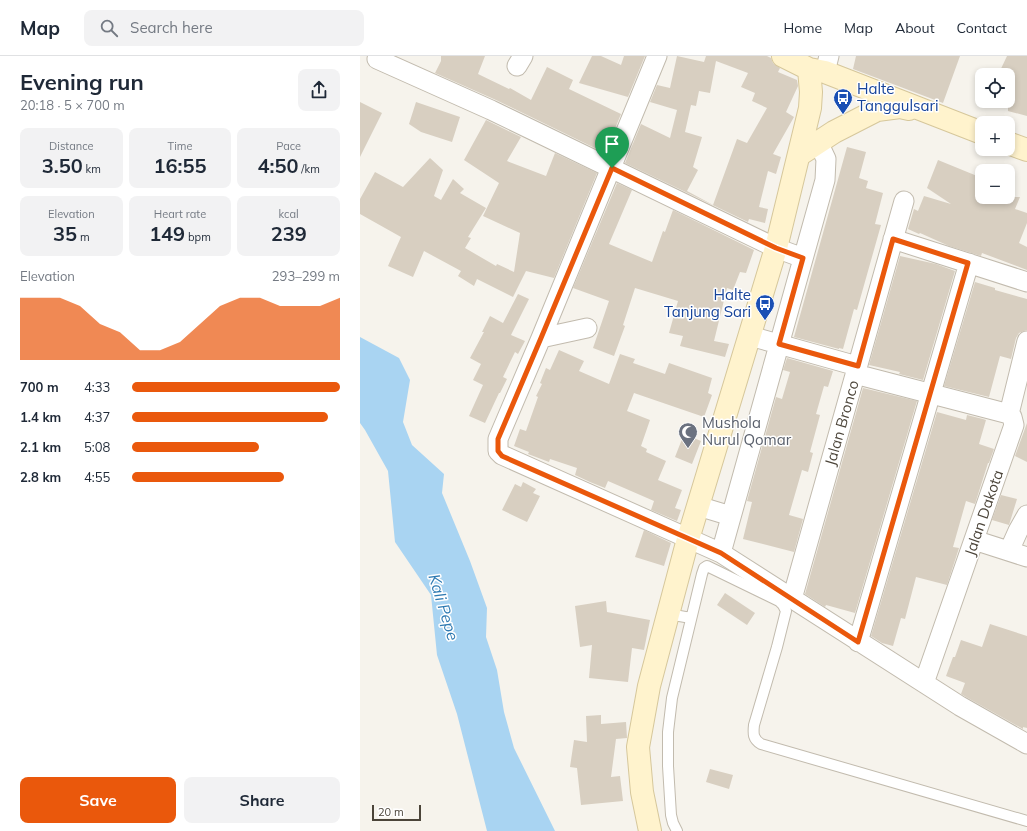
<!DOCTYPE html>
<html lang="en">
<head>
<meta charset="utf-8">
<style>
  :root { --surface:#fff; --page:#f2f2f3; --text:#1f2937; --muted:#747a83; --line:#e0e1e3; --accent:#ea580c }
  body { margin:0; font-family:Mulish,sans-serif; background:var(--page); color:var(--text); height:100vh; display:flex; flex-direction:column; font-size:15px; white-space:nowrap }
  * { box-sizing:border-box; margin:0 }
  p { font-size:13px; color:var(--muted) }
  .icon { flex:none; width:22px; height:22px; fill:none; stroke:currentColor; stroke-width:2; stroke-linecap:round; stroke-linejoin:round }
  .map { position:relative; flex:1; overflow:hidden }
  .drawer { display:flex; flex-direction:column; background:var(--surface); width:360px }
  .drawer>* { flex:none }
  .fabs { position:absolute; left:615px; top:12px; display:grid; gap:8px }
  .fabs a { display:grid; place-items:center; width:40px; height:40px; border-radius:8px; background:var(--surface); box-shadow:0 2px 6px #0003; font-size:20px }
  .scale { position:absolute; left:12px; bottom:10px; width:49px; box-sizing:border-box; padding-left:4px; border:2px solid #4b4439; border-top:0; font-size:11px; line-height:14px; white-space:nowrap; color:#4b4439; -webkit-text-stroke:3px #fff; paint-order:stroke }
  .pin { position:absolute; display:grid; place-items:center; width:34px; height:34px; color:#fff; margin:-41px -17px; border-radius:50% 50% 50% 0; rotate:-45deg; box-shadow:0 0 4px #0007 }
  .pin .icon { rotate:45deg }
  .round { display:grid; place-items:center; flex:none; width:42px; height:42px; border-radius:8px; background:var(--page) }
  .head { display:flex; align-items:center; justify-content:space-between; height:68px; padding:0 20px }
  h1 { font-size:22px; font-weight:700; line-height:30px }
  .figures { display:grid; grid-template-columns:repeat(3,1fr); gap:6px; height:68px; padding:4px 20px }
  .figures div { display:grid; align-content:center; border-radius:8px; background:var(--page); text-align:center }
  .figures b { font-size:20px; font-weight:700 }
  .figures small { font-size:11px; font-weight:400 }
  .figures p { font-size:11px }
  .chart { height:112px; padding:8px 20px }
  .chart p { display:flex; justify-content:space-between }
  .chart svg { width:100%; height:72px; margin-top:4px; fill:var(--accent); opacity:.7 }
  .button { display:flex; gap:8px; margin-top:auto; padding:8px 20px }
  .button a { flex:1; height:46px; border-radius:8px; background:var(--accent); color:#fff; font-size:16px; font-weight:700; line-height:46px; text-align:center }
  .button a+a { background:var(--page); color:var(--text) }
  ul { padding:0 20px; list-style:none; font-size:13px }
  li { display:grid; grid-template-columns:64px 48px 1fr; align-items:center; height:30px }
  li i { height:10px; border-radius:5px; background:var(--accent) }
  header { display:flex; align-items:center; gap:24px; box-sizing:border-box; height:56px; padding:0 20px; background:var(--surface); border-bottom:1px solid var(--line) }
  header strong { font-size:19px }
  nav { display:flex; gap:22px; margin-inline-start:auto; font-size:14px }
  .search { width:280px; height:36px; background:var(--page); display:flex; align-items:center; gap:10px; box-sizing:border-box; padding:0 14px; border-radius:8px; color:var(--muted); font-size:15px }
  main { display:flex; flex:1; min-height:0 }
  .map>svg:first-child { display:block }
</style>
</head>
<body>
<header>
<strong>Map</strong>
<div class="search"><svg class="icon" aria-label="search" viewBox="0 0 24 24"><circle cx="10" cy="10" r="6"/><path d="M15 15l6 6"/></svg>Search here</div>
<nav><a>Home</a><a>Map</a><a>About</a><a>Contact</a></nav>
</header>
<main>
<section class="drawer">
<div class="head"><div><h1>Evening run</h1><p>20:18 · 5 × 700 m</p></div><a class="round"><svg class="icon" aria-label="share" viewBox="0 0 24 24"><path d="M12 15V3M7 8l5-5 5 5M5 13v7h14v-7"/></svg></a></div>
<div class="figures">
<div><p>Distance</p><b>3.50<small> km</small></b></div>
<div><p>Time</p><b>16:55</b></div>
<div><p>Pace</p><b>4:50<small> /km</small></b></div>
</div>
<div class="figures">
<div><p>Elevation</p><b>35<small> m</small></b></div>
<div><p>Heart rate</p><b>149<small> bpm</small></b></div>
<div><p>kcal</p><b>239</b></div>
</div>
<div class="chart"><p><span>Elevation</span>293–299 m</p>
<svg viewBox="0 0 160 44" preserveAspectRatio="none"><path d="M0 44V6L10 6L20 6L30 11L40 22L50 27L60 38L70 38L80 33L90 22L100 11L110 6L120 6L130 11L140 11L150 11L160 6V44z"/></svg>
</div>
<ul>
<li><b>700 m</b>4:33<i style="width:100%"></i></li>
<li><b>1.4 km</b>4:37<i style="width:94%"></i></li>
<li><b>2.1 km</b>5:08<i style="width:61%"></i></li>
<li><b>2.8 km</b>4:55<i style="width:73%"></i></li>
</ul>
<div class="button"><a>Save</a><a>Share</a></div>
</section>
<div class="map">
<svg width="667" height="775" viewBox="0 0 667 775">
  <rect width="100%" height="100%" fill="#f6f3ec"/>
  <!-- water -->
  <path fill="#a9d4f2" d="M 0,281 L 39,302 L 50,324 L 43,366 L 52,389 L 84,418 L 82,437 L 110,505 L 127,552 L 126,581 L 137,614 L 144,656 L 154,692 L 195,775 L 127,775 L 97,658 L 77,599 L 71,539 L 35,486 L 28,415 L 5,374 L 0,367 Z"/>
  <!-- building -->
  <path fill="#d8cfc1" fill-rule="evenodd" d="M 81,0 L 125,0 L 118,18 L 149,33 L 150,32 L 171,44 L 187,11 L 213,24 L 209,33 L 261,58 L 245,97 L 136,44 L 75,17 L 81,5 Z
    M 232,0 L 241,0 L 261,9 L 264,0 L 285,0 L 268,41 L 219,27 Z
    M 317,0 L 344,6 L 346,0 L 407,0 L 411,2 L 413,7 L 420,12 L 418,16 L 437,24 L 438,30 L 426,56 L 434,61 L 413,98 L 421,101 L 416,118 L 408,115 L 399,151 L 408,153 L 405,167 L 389,163 L 388,166 L 265,107 L 281,68 L 310,82 L 317,54 L 290,46 L 297,29 L 310,32 ZM 356,5 L 388,17 L 381,31 L 395,37 L 392,45 L 407,52 L 387,87 L 377,83 L 353,149 L 327,135 L 338,114 L 333,111 L 342,81 L 325,76 L 331,49 L 336,50 L 339,35 L 350,37 Z
    M 496,0 L 600,0 L 583,47 L 493,13 Z
    M 647,0 L 667,0 L 667,60 L 648,55 L 648,19 L 638,19 Z
    M 0,46 L 22,57 L 0,101 Z
    M 56,46 L 100,61 L 92,86 L 61,76 L 49,68 Z
    M 126,64 L 161,81 L 147,105 L 186,120 L 195,97 L 237,117 L 194,222 L 166,215 L 153,241 L 117,223 L 114,230 L 98,220 L 101,215 L 64,195 L 53,221 L 28,210 L 41,181 L 0,158 L 0,143 L 15,116 L 43,131 L 70,102 L 83,114 L 74,140 L 81,144 L 93,123 L 104,133 L 100,137 L 126,152 L 108,181 L 111,182 L 105,192 L 136,210 L 137,208 L 154,216 L 160,177 L 123,160 L 139,127 L 104,104 Z
    M 487,91 L 506,96 L 499,122 L 508,125 L 506,132 L 523,137 L 515,168 L 521,169 L 497,254 L 494,253 L 483,293 L 479,292 L 479,293 L 434,281 Z
    M 578,104 L 622,122 L 622,141 L 660,141 L 655,153 L 667,157 L 667,167 L 659,187 L 667,191 L 667,214 L 622,197 L 621,200 L 589,190 L 560,177 L 559,178 L 548,173 L 554,153 L 558,155 L 564,140 L 591,148 L 567,132 Z
    M 257,127 L 272,134 L 249,188 L 292,206 L 303,175 L 305,176 L 313,154 L 394,194 L 386,217 L 380,216 L 373,234 L 367,232 L 354,285 L 369,288 L 365,301 L 320,290 L 323,280 L 309,277 L 318,245 L 275,232 L 263,269 L 265,270 L 254,300 L 233,292 L 249,245 L 213,232 Z
    M 540,200 L 576,208 L 595,215 L 563,324 L 539,318 L 540,316 L 509,309 Z
    M 615,226 L 635,232 L 635,234 L 667,243 L 667,274 L 659,277 L 656,282 L 651,303 L 640,300 L 629,341 L 584,330 Z
    M 158,238 L 169,243 L 151,279 L 165,285 L 158,298 L 155,296 L 143,321 L 147,323 L 140,337 L 139,337 L 125,367 L 109,360 L 123,329 L 113,324 L 121,308 L 110,302 L 124,276 L 122,276 L 130,260 L 143,267 Z
    M 199,294 L 224,305 L 219,315 L 249,328 L 260,298 L 275,303 L 273,307 L 305,318 L 309,307 L 352,322 L 348,337 L 352,339 L 344,361 L 274,337 L 267,355 L 290,364 L 281,390 L 287,393 L 286,396 L 306,405 L 298,424 L 322,434 L 315,452 L 321,454 L 317,465 L 291,454 L 294,445 L 248,425 L 245,432 L 230,426 L 215,419 L 217,412 L 190,403 L 189,406 L 168,398 L 169,396 L 154,390 L 160,373 L 166,375 L 178,341 L 176,340 L 182,328 L 180,327 L 186,312 L 190,314 Z
    M 427,302 L 473,315 L 468,331 L 464,330 L 456,358 L 460,359 L 450,396 L 453,397 L 448,416 L 442,414 L 429,459 L 443,463 L 434,496 L 383,483 L 392,446 L 387,445 L 416,341 L 422,343 L 430,316 L 423,314 Z
    M 503,332 L 557,345 L 495,557 L 466,549 L 465,551 L 445,538 Z
    M 577,356 L 606,364 L 607,359 L 623,363 L 626,364 L 619,388 L 634,393 L 629,407 L 628,407 L 615,448 L 606,445 L 593,491 L 599,492 L 587,529 L 556,521 L 545,563 L 541,562 L 533,590 L 522,587 L 511,580 Z
    M 667,367 L 667,406 L 655,400 Z
    M 324,378 L 341,385 L 332,408 L 315,401 Z
    M 163,426 L 176,433 L 173,437 L 180,440 L 167,466 L 142,454 L 155,428 L 161,431 Z
    M 641,439 L 657,443 L 649,469 L 632,464 Z
    M 284,474 L 311,487 L 304,510 L 275,501 Z
    M 365,537 L 395,557 L 387,569 L 357,549 Z
    M 246,545 L 247,556 L 290,564 L 284,594 L 272,592 L 268,626 L 229,622 L 232,589 L 220,591 L 215,550 Z
    M 630,568 L 667,580 L 667,672 L 663,671 L 663,673 L 606,641 L 601,638 L 605,627 L 586,620 L 593,601 L 595,601 L 601,584 L 622,591 Z
    M 241,659 L 241,668 L 266,666 L 267,682 L 256,683 L 251,721 L 260,720 L 263,745 L 221,749 L 217,712 L 210,711 L 214,684 L 227,686 L 226,660 Z
    M 350,713 L 373,719 L 369,733 L 346,726 Z"/>
  <g fill="none" stroke-linecap="round" stroke-linejoin="round">
    <!-- lane casing -->
    <g stroke="#c2bbae" stroke-width="12">
      <path id="lane" d="M 308,558 L 331,562
        M 317,775 L 313,767 L 311,759 L 308,710 L 308,676 L 312,642 L 342,518 L 344,512 L 347,510 L 419,545 L 423,549 L 426,555 L 417,591 L 394,669 C 393,678 393,683 401,688 L 667,765"/>
    </g>
    <!-- street casing -->
    <g stroke="#c2bbae" stroke-width="21">
      <path id="street" d="M 297,0 L 181,282 L 138,383 L 138,395 L 142,399 L 361,497 L 600,650 L 667,688
        M 17,3 L 131,54 L 416,192 L 443,202
        M 157,10 L 163,0
        M 465,16 L 469,0
        M 533,183 L 667,226
        M 390,280 L 497,310
        M 181,282 L 227,272
        M 495,318 L 649,358
        M 338,450 L 371,460
        M 614,484 L 667,501
        M 649,495 L 658,475 L 667,459
        M 361,497 L 465,124 L 466,103 L 458,86
        M 432,543 L 544,145
        M 498,586 L 609,207
        M 564,627 L 654,369 L 652,361 L 649,358 L 667,285"/>
    </g>
    <!-- secondary casing -->
    <g stroke="#d6c79b" stroke-width="24">
      <path id="secondary" d="M 449,13 L 465,16 L 622,77
        M 648,87 L 667,94
        M 439,99 L 474,76 L 517,54 L 540,51 L 549,53
        M 290,775 L 282,736 L 278,691 L 289,630 L 328,483 L 416,192 L 450,52 L 451,36 L 449,13 L 423,0"/>
    </g>
    <!-- lane -->
    <use href="#lane" stroke="#fff" stroke-width="10"/>
    <!-- street -->
    <use href="#street" stroke="#fff" stroke-width="19"/>
    <!-- secondary -->
    <use href="#secondary" stroke="#fff3cd" stroke-width="22"/>
  </g>
  <g fill="none" stroke-linecap="round" stroke-linejoin="round">
    <!-- route casing -->
    <g stroke="#fff" stroke-width="8">
      <path id="route" d="M 252,112 L 416,192 L 443,202 L 419,288 L 498,310 L 533,183 L 608,207 L 498,586 L 361,497 L 142,400 L 138,395 L 138,383 L 181,282 Z"/>
    </g>
    <!-- route -->
    <use href="#route" stroke="#ea580c" stroke-width="5"/>
  </g>
  <!-- icons -->
  <defs>
    <g id="bus-pin" transform="scale(1)"><path d="M0 17L-7.5 6A9.5 9.5 0 1 1 7.5 6Z" fill="#1a4fb4" stroke="#fff"/><path d="M-5-6H5V4H4V6H2V4H-2V6H-4V4H-5ZM-3.5-4V0h7V-4ZM-3.5 1.2v1.5H-2V1.2ZM2 1.2v1.5H3.5V1.2Z" fill="#fff"/></g>
    <g id="mosque-pin" transform="scale(1)"><path d="M0 17L-7.5 6A9.5 9.5 0 1 1 7.5 6Z" fill="#6b7280" stroke="#fff"/><path d="M3.5-4.9A6 6 0 1 0 3.5 4.9A5 5 0 1 1 3.5-4.9Z" fill="#fff"/></g>
  </defs>
  <g fill-rule="evenodd">
    <use href="#bus-pin" x="483" y="42"/>
    <use href="#bus-pin" x="405" y="248"/>
    <use href="#mosque-pin" x="328" y="376"/>
  </g>
  <g text-anchor="middle" stroke-width="3" stroke-linejoin="round" paint-order="stroke">
    <!-- transit labels -->
    <g font-size="15" fill="#164399" stroke="#fff" text-anchor="start">
      <text x="497" y="38">Halte<tspan x="497" dy="17">Tanggulsari</tspan></text>
      <text x="391" y="244" text-anchor="end">Halte<tspan x="391" dy="17">Tanjung Sari</tspan></text>
    </g>
    <!-- worship labels -->
    <g font-size="15" fill="#5b616d" stroke="#fff" text-anchor="start">
      <text x="342" y="372">Mushola<tspan x="342" dy="17">Nurul Qomar</tspan></text>
    </g>
    <!-- street labels -->
    <g font-size="15" fill="#4b4439" stroke="#fff">
      <text transform="translate(482 367) rotate(-74)" y="5">Jalan Bronco</text>
      <text transform="translate(624 457) rotate(-71)" y="5">Jalan Dakota</text>
    </g>
    <!-- water labels -->
    <g font-size="16" font-style="italic" fill="#2e7ab2" stroke="#fff">
      <text transform="translate(84 551) rotate(73)" y="6">Kali Pepe</text>
    </g>
  </g>
</svg>
<div class="fabs">
<a><svg class="icon" aria-label="locate" viewBox="0 0 24 24"><circle cx="12" cy="12" r="6"/><path d="M12 2v4M12 18v4M2 12h4M18 12h4"/></svg></a>
<a>+</a>
<a>−</a>
</div>
<div class="scale">20 m</div>
<div class="pin" style="left:252px;top:112px;background:#1e9e55"><svg class="icon" aria-label="arrive" viewBox="0 0 24 24"><path d="M6 21V4h12l-3 4 3 4H6"/></svg></div>
</div>
</main>
</body>
</html>
